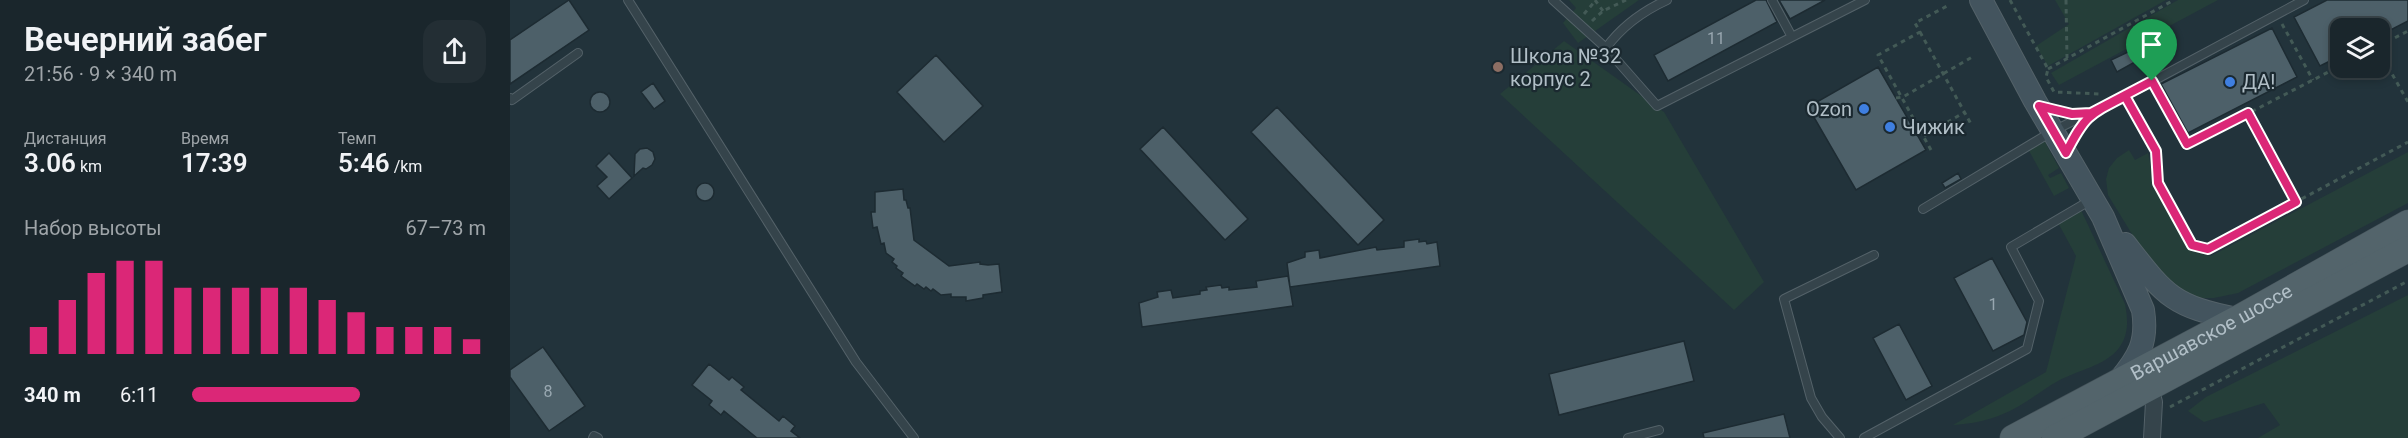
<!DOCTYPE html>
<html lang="ru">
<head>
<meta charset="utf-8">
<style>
  :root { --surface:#1a262c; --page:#232e34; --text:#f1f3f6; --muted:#9fa5a9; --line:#384348; --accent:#db2777 }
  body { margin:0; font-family:Roboto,sans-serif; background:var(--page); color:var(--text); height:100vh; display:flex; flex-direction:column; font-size:22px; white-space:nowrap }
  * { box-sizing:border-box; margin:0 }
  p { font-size:20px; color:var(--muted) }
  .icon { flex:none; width:33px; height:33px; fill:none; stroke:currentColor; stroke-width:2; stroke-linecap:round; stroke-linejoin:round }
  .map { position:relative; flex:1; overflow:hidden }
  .side { display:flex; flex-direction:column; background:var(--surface); width:510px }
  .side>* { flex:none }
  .fabs { position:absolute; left:1820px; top:18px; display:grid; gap:12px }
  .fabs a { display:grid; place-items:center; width:60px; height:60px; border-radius:12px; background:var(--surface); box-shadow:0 3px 9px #0003,0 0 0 2px var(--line); font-size:30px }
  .pin { position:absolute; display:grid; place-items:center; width:51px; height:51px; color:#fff; margin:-62px -26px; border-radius:50% 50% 50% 0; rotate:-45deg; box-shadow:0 0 6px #0007 }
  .pin .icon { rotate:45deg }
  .round { display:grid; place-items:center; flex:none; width:63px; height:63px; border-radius:18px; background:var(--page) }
  .summary { display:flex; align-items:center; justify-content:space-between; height:102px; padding:0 24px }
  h1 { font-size:33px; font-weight:600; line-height:45px }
  .metrics { display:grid; grid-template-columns:repeat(3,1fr); gap:9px; height:102px; padding:6px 24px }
  .metrics div { display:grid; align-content:center }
  .metrics b { font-size:26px; font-weight:600 }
  .metrics small { font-size:16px; font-weight:400 }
  .metrics p { font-size:16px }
  .chart { height:168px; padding:12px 24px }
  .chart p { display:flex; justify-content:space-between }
  .chart svg { width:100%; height:108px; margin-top:6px; stroke:var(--accent); stroke-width:6 }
  ul { padding:0 24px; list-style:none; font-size:20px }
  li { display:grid; grid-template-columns:96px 72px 1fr; align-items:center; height:45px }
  li i { height:15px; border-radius:8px; background:var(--accent) }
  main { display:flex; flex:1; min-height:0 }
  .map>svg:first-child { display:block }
</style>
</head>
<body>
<main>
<section class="side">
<div class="summary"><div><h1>Вечерний забег</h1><p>21:56 · 9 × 340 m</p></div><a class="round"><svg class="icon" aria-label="share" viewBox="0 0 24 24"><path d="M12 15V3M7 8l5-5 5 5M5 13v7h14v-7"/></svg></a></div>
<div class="metrics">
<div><p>Дистанция</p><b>3.06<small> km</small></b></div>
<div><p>Время</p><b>17:39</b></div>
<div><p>Темп</p><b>5:46<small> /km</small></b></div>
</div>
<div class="chart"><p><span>Набор высоты</span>67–73 m</p>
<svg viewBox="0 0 160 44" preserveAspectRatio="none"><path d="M5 44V33M15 44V22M25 44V11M35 44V6M45 44V6M55 44V17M65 44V17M75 44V17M85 44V17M95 44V17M105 44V22M115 44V27M125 44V33M135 44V33M145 44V33M155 44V38"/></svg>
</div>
<ul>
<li><b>340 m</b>6:11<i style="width:57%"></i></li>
</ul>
</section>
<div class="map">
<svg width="1898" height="438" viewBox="0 0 1898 438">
  <rect width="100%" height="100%" fill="#22333b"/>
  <!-- green -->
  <path fill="#253e39" d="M 1059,0 L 1129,0 L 1068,43 L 1053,23 L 1066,8 Z
    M 1545,0 L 1656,0 L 1538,66 L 1526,46 L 1559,24 Z
    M 1668,0 L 1708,0 L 1549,85 L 1541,73 Z
    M 1054,41 L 1154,112 L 1254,282 L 1224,310 L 990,94 Z
    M 1534,140 L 1549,168 L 1538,175 L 1540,178 L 1551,173 L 1559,188 L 1544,196 L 1518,149 Z
    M 1619,150 L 1625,160 L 1638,153 L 1644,183 L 1681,251 L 1701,256 L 1898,152 L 1898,203 L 1728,293 L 1704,298 L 1678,298 L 1647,275 L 1598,195 L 1596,179 L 1599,168 L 1607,158 Z
    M 1571,210 L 1615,304 C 1618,320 1619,334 1609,348 C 1595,366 1568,370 1548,381 C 1530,391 1512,407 1493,414 C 1477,421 1460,424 1443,425 L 1536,372 L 1566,256 L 1546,219 Z
    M 1898,295 L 1898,438 L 1748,438 L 1770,425 L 1754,403 L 1694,422 L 1678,411 L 1696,397 Z"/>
  <!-- building -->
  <path fill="#4d6069" stroke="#1d2b32" stroke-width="1.5" d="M 59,0 L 79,30 L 0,84 L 0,40 Z
    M 1246,0 L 1256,0 L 1267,22 L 1158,81 L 1144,55 Z
    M 1269,0 L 1315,0 L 1280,19 Z
    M 1817,0 L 1898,0 L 1898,21 L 1869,36 L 1869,28 L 1830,28 L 1830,56 L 1810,66 L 1784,17 Z
    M 1762,28 L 1787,77 L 1678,133 L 1651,84 Z
    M 1620,51 L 1625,62 L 1607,72 L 1601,60 Z
    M 426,55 L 473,106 L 434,142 L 387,92 Z
    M 1368,67 L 1416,150 L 1346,190 L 1298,107 Z
    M 143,83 L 155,101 L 144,109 L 131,92 Z
    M80 102a10 10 0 1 1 20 0a10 10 0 1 1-20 0Z
    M 767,107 L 874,220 L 848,245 L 741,132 Z
    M 653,127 L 738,219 L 715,240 L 630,149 Z
    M 137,148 L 143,152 L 145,159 L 142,165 L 136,169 L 133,168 L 124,176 L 125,154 L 130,149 Z
    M 99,153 L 122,178 L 99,199 L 87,186 L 97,177 L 86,166 Z
    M 1448,173 L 1451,179 L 1435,188 L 1432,183 Z
    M186 192a9 9 0 1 1 18 0a9 9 0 1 1-18 0Z
    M 393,189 L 394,200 L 396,200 L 398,208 L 400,208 L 404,240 L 439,266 L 470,262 L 470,264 L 478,265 L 489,264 L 492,292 L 473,295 L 473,298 L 456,301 L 456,297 L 441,297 L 441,294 L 431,295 L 423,289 L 421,291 L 416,287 L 414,289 L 407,284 L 405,286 L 391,276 L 393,273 L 386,268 L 387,266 L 382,262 L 384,259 L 376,253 L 374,243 L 371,244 L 367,227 L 363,228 L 361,212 L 365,212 L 365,192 Z
    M 909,239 L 909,242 L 916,241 L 917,244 L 927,242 L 930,266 L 780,287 L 777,263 L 795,257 L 795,252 L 809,250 L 810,258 L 866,247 L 867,250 L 894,247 L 894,241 Z
    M 1482,258 L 1517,322 L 1514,335 L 1483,351 L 1444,278 Z
    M 778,276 L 783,306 L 632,327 L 629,303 L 648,297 L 647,292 L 661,290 L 663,298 L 690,294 L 690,291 L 697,290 L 696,287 L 711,285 L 712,288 L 719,287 L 719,290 L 747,287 L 746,281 Z
    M 1389,324 L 1422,386 L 1396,400 L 1363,338 Z
    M 1174,341 L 1184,381 L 1049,415 L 1039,374 Z
    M 33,347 L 75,406 L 39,431 L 0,377 L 0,370 Z
    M 199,364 L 219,380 L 222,377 L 234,387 L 231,390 L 269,421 L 273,416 L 285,426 L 281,431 L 290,438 L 247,438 L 214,411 L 211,415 L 199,405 L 202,401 L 182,385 Z
    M 1274,414 L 1280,438 L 1194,438 L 1193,433 Z"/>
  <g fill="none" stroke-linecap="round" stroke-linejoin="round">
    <!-- service casing -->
    <g stroke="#546269" stroke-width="10">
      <path id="service" d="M 118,0 L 346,362 L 404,438
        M 1043,0 L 1096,48 L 1147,106 L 1282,37 L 1278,39
        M 1262,0 L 1282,37
        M 1278,39 L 1355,0
        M 1096,48 C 1112,26 1133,11 1157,0
        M 0,98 L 2,100 L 68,53
        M 1535,108 L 1562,114 L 1575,113
        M 1558,150 L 1570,127 L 1579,116
        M 1413,209 L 1543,131 L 1630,88 L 1794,0
        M 83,438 L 84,436 L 88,438
        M 1118,438 L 1149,430
        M 1330,438 L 1312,417 L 1301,398 L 1274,299 L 1364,255
        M 1354,438 L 1517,349 L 1529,301 L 1501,247 L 1581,200"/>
    </g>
    <!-- minor casing -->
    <g stroke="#546269" stroke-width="18">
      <path id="minor" d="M 1640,387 L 1644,402 L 1642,438"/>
    </g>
    <!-- secondary casing -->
    <g stroke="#546269" stroke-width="24">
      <path id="secondary" d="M 1471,0 L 1525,101 L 1593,217 L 1633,310 C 1638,342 1629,357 1609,381
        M 1615,244 C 1655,295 1661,306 1727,319"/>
    </g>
    <!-- primary casing -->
    <g stroke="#425057" stroke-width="27">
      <g id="primary">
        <path id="s1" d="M 1503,438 L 1727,319 L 1898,223"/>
        <path d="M 1545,438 L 1898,249"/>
      </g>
    </g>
    <!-- path -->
    <path stroke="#435a56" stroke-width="3" stroke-dasharray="4.5 4.5" stroke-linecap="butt" d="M 1085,0 L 1093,11
      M 1500,0 L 1538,69 L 1536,77 L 1544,92 L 1591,94
      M 1556,0 L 1557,58
      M 1074,14 L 1086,0
      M 1082,21 L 1093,11 L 1116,0
      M 1772,24 L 1803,80
      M 1410,32 L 1461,124
      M 1869,46 L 1898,31
      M 1869,51 L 1898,102
      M 1538,69 L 1664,0
      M 1648,90 L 1677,145 L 1830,66
      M 1386,98 L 1393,97 L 1464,56
      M 1620,104 L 1646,151 L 1649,183 L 1682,245 L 1698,249 L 1898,142
      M 1738,114 L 1786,202
      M 1414,136 L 1455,112
      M 1421,150 L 1368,55 L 1410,32 L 1405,23 L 1439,5
      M 1660,407 L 1898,281"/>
    <!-- service -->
    <use href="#service" stroke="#35444b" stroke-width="8"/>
    <!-- minor -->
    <use href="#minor" stroke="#35444b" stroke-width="16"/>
    <!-- secondary -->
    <use href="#secondary" stroke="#43545e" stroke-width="22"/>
    <!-- primary -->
    <use href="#primary" stroke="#53646b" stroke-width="26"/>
  </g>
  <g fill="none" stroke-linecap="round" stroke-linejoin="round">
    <!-- route casing -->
    <g stroke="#fff" stroke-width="12">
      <path id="route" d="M 1642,81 L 1581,113 L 1562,114 L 1529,106 L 1556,153 C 1575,116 1578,115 1615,96 L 1646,151 L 1648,183 L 1682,245 L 1698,249 L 1786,202 L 1738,113 L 1677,144 L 1642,81"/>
    </g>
    <!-- route -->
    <use href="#route" stroke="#db2777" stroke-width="8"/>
  </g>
  <!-- markers -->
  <circle fill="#8d6e63" stroke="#1b2930" stroke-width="2" cx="988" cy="67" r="6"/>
  <g fill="#3f7fe0" stroke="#1b2930" stroke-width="2">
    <circle cx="1720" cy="82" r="6"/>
    <circle cx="1354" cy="109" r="6"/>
    <circle cx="1380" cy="127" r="6"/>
  </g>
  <g text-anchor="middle" stroke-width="4.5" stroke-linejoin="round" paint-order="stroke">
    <!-- number labels -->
    <g font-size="16" fill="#98a7b0">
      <text x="1206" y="44">11</text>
      <text x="1483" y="310">1</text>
      <text x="38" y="397">8</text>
    </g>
    <!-- poi labels -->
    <g font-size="20" fill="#b1bfc7" stroke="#1b2930" text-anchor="start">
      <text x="1000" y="63">Школа №32<tspan x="1000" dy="23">корпус 2</tspan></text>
      <text x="1732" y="89">ДА!</text>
      <text x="1342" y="116" text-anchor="end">Ozon</text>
      <text x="1392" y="134">Чижик</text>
    </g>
    <!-- street labels -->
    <g font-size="20" fill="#b1bfc7" stroke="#1b2930">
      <text dy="7" stroke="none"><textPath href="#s1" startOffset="225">Варшавское шоссе</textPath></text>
    </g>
  </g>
</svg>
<div class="fabs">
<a><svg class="icon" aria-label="layers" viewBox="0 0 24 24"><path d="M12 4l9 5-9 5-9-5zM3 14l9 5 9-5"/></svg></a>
</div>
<div class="pin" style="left:1642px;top:81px;background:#1e9e55"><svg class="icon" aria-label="arrive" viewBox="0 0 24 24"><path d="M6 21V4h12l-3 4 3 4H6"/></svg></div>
</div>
</main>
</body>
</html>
